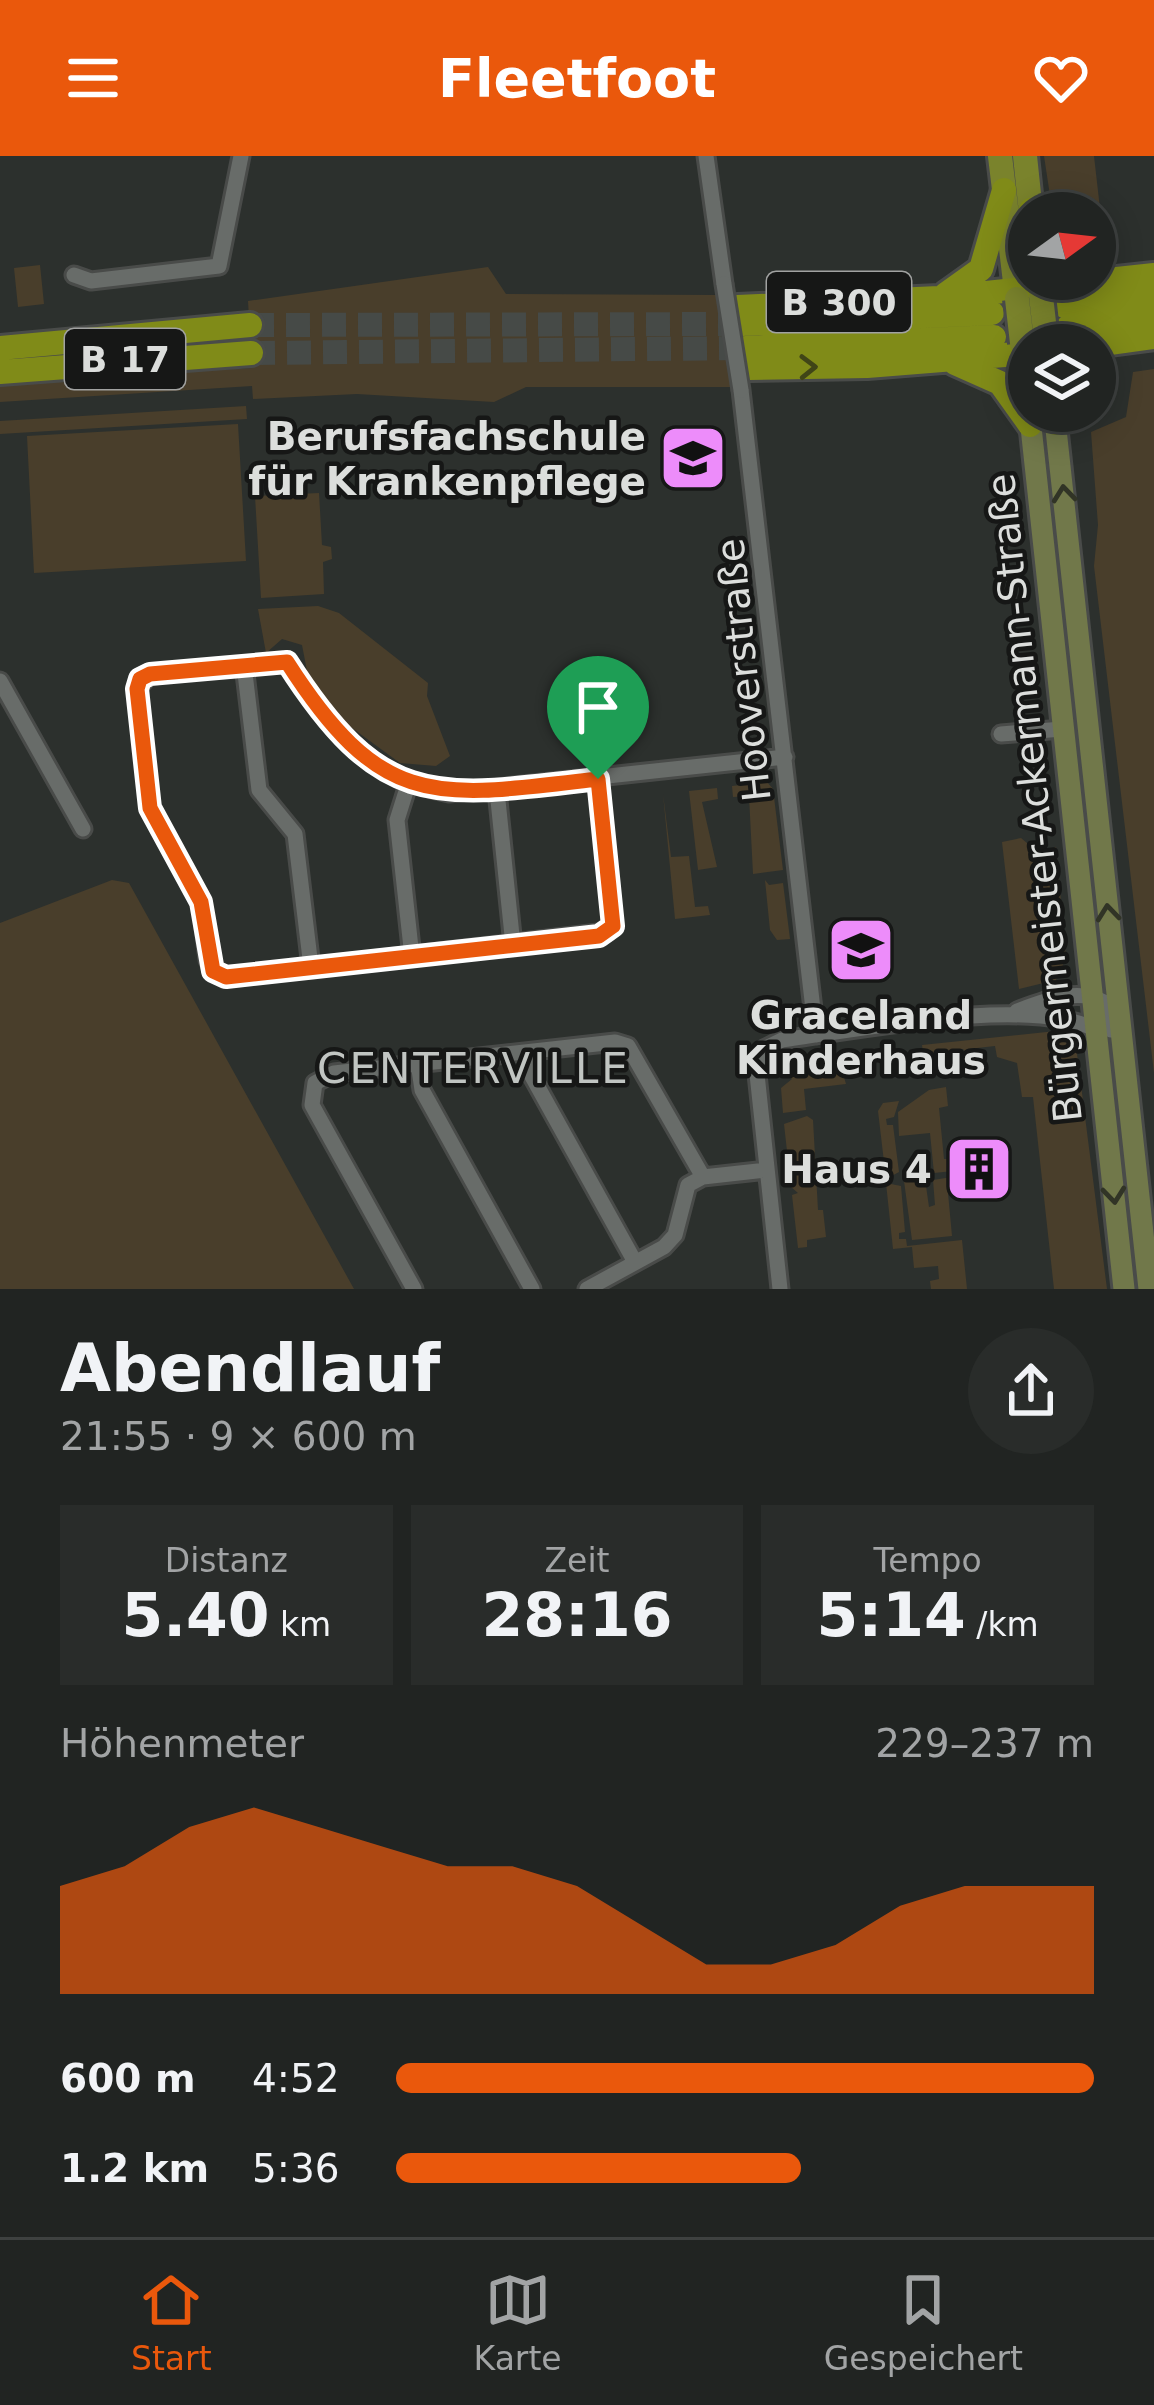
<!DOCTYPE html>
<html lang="de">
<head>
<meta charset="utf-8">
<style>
  :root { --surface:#212422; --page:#292c2a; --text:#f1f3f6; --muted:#a2a4a5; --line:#3e4140; --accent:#ea580c }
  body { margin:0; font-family:"DejaVu Sans",sans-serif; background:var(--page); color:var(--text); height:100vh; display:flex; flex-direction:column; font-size:45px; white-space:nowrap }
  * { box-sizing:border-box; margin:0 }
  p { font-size:39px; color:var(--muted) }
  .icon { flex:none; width:66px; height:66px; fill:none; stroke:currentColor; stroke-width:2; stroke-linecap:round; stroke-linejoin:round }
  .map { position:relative; height:1133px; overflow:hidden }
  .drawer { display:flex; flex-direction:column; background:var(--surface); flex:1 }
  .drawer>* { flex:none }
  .needle { width:78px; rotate:75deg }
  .controls { position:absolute; left:1008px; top:36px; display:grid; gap:24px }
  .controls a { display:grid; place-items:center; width:108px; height:108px; border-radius:50%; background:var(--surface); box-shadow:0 6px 30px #0003,0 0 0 3px var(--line); font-size:60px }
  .pin { position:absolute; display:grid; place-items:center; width:102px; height:102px; color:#fff; margin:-123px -51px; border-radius:50% 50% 50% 0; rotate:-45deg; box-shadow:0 0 12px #0007 }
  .pin .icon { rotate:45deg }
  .round { display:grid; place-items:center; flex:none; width:126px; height:126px; border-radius:63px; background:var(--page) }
  .head { display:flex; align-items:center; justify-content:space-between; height:204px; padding:0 60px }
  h1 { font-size:66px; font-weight:700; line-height:90px }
  .figures { display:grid; grid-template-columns:repeat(3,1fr); gap:18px; height:204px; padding:12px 60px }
  .figures div { display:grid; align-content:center; border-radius:0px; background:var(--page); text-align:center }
  .figures b { font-size:60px; font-weight:700 }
  .figures small { font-size:33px; font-weight:400 }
  .figures p { font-size:33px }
  .chart { height:336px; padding:24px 60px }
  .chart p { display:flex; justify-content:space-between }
  .chart svg { width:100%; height:216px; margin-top:12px; fill:var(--accent); opacity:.7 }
  ul { padding:0 60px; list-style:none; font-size:39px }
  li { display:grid; grid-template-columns:192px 144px 1fr; align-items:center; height:90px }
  li i { height:30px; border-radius:15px; background:var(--accent) }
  header { display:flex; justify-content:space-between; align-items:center; height:156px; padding:0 60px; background:var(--accent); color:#fff; font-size:54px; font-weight:700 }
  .menu { display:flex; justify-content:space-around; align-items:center; height:168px; border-top:3px solid var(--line); background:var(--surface); font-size:33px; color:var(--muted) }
  .menu a { display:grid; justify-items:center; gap:6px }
  .menu .on { color:var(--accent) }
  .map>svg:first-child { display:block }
</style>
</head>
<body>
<header><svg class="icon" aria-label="menu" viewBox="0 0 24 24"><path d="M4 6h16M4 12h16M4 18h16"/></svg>Fleetfoot<svg class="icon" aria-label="heart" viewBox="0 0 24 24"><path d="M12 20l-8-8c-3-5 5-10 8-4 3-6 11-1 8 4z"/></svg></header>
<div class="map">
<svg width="1154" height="1133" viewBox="0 0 1154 1133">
  <rect width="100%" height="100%" fill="#2c302d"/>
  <!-- green -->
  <path fill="#493e2b" d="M 1044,0 L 1094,0 L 1103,79 L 1095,77 L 1095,57 L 1061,57 L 1051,46 Z
    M 40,109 L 44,148 L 18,151 L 14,112 Z
    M 488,111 L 506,138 L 716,139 L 733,231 L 526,231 L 494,246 L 357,238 L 253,243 L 252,230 L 0,246 L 0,225 L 252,212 L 248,145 Z
    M 1154,213 L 1154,917 L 1094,410 L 1098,369 L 1091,276 L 1126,261 L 1133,216 Z
    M 246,250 L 247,263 L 0,278 L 0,265 Z
    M 1036,255 L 1040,255 L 1104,794 L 1096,794 Z
    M 238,268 L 246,405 L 34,417 L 27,280 Z
    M 319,337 L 322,389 L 331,391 L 332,403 L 323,406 L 324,438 L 261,442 L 255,340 Z
    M 318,450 L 339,457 L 428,527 L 427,540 L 450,600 L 436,610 L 400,607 L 348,569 L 308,520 L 302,489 L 282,483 L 266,497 L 258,453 Z
    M 767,626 L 773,633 L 783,714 L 753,718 L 749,640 L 733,641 L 732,630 Z
    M 717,632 L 718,643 L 702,646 L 717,711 L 698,714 L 689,635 Z
    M 663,638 L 671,701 L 689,700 L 695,751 L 708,750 L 710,759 L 675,763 Z
    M 1021,682 L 1040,698 L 1056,691 L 1066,802 L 1056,824 L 1019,833 L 1002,686 Z
    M 112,724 L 129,727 L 354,1133 L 0,1133 L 0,767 Z
    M 765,724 L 769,729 L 783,727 L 790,783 L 777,784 L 770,774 Z
    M 1056,875 L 1071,880 L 1076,890 L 1107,1133 L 1054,1133 L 1033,941 L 1022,941 L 1017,907 L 997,901 L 995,890 L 968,893 L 968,900 L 963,893 L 936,896 L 937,909 L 924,903 L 922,889 Z
    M 839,904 L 846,928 L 804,933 L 806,954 L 783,957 L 781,932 L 792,923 L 786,919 L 790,913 Z
    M 946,931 L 948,950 L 939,952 L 944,1003 L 951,1003 L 953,1015 L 934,1017 L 930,977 L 899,980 L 898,956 L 929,934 Z
    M 899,945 L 894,961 L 886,963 L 887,969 L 893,969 L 899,1016 L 886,1023 L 878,955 L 883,947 Z
    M 807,960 L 813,964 L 818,1054 L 823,1054 L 826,1081 L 807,1084 L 807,1091 L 798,1092 L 792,1039 L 798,1037 L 791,1031 L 784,968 Z
    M 952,1021 L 953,1035 L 948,1037 L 952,1080 L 912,1084 L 904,1025 L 925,1023 L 929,1051 L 935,1049 L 933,1024 Z
    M 886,1027 L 901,1030 L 905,1076 L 899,1077 L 899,1083 L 906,1083 L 907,1090 L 962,1084 L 967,1133 L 931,1133 L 930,1125 L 939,1123 L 938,1110 L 914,1112 L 912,1091 L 893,1093 Z"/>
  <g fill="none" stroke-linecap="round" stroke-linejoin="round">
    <!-- trunk-tunnel -->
    <path stroke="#464a47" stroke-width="24" stroke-dasharray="24 12" stroke-linecap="butt" d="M 250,169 L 742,168
      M 251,197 L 746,192"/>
    <!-- minor casing -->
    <g stroke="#494b49" stroke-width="21">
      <path id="minor" d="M 706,0 L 724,128
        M 74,119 L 91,125 L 219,110 L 241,0
        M 741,234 L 816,879
        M 244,509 L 259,634 L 295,678 L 311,811
        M 0,525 L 83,673
        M 1001,578 L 1062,573
        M 599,623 L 613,763 L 607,776 L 226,821 L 213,815 L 208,804 L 201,746 L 150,652 L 137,533 L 150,518 L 287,506 C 331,576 365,620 449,637 L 785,601
        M 408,629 L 397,664 L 412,801
        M 497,635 L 513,789
        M 1017,855 C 1044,845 1078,831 1104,846 L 1111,874
        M 529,896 L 529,915 L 635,1106
        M 418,907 L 422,934 L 532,1133
        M 414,1133 L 312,949 L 315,927 L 334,917 L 615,886 L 628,890 L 703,1021
        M 587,1133 L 664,1091 L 675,1079 L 688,1029 L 703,1021 L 767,1014
        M 780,1133 L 756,909 L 764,893 L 782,884 C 857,874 1032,839 1096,874"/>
    </g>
    <!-- secondary casing -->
    <g stroke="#494b49" stroke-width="27">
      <path id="secondary" d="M 1023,197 L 1124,1133
        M 1054,255 L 1149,1133"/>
    </g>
    <!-- primary casing -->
    <g stroke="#494b49" stroke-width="30">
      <path id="primary" d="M 1000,0 L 1017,143
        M 1025,0 L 1031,57"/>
    </g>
    <!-- trunk casing -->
    <g stroke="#494b49" stroke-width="30">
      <path id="trunk" d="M 1031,54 L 1032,57
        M 946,138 L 981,113 L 1004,34
        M 1064,150 L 1154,138
        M 738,151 L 939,142 L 1154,119
        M 742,168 L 992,157
        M 1067,172 L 1154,161
        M 1095,189 L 1154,181
        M 0,192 L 250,169
        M 746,192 L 994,181
        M 955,207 L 1000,227 L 1030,269
        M 749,212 L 867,210 L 1029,197
        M 0,216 L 251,197
        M 1056,267 L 1061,255"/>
    </g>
    <!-- minor -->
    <use href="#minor" stroke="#686c69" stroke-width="15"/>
    <!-- secondary -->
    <use href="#secondary" stroke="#71784a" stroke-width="21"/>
    <!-- primary -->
    <use href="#primary" stroke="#7a832c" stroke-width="24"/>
    <!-- trunk -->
    <use href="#trunk" stroke="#808b18" stroke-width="24"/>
    <!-- minor-bridge casing -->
    <g stroke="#494b49" stroke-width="21" stroke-linecap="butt">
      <path id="minor-bridge" d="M 724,128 L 741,234"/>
    </g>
    <!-- primary-bridge casing -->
    <g stroke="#494b49" stroke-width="30" stroke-linecap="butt">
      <path id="primary-bridge" d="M 1041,140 L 1046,184
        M 1017,143 L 1022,187"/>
    </g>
    <!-- minor-bridge -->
    <use href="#minor-bridge" stroke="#686c69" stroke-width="15"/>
    <!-- primary-bridge -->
    <use href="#primary-bridge" stroke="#7a832c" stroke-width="24"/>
  </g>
  <!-- one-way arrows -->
  <defs><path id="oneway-chevron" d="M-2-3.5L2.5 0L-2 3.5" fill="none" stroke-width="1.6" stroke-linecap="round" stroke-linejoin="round" transform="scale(3)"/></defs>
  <use stroke="#404517" href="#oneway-chevron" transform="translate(808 211) rotate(-1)"/>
  <g stroke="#313426">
    <use href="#oneway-chevron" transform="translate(1064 338) rotate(-96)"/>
    <use href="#oneway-chevron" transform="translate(1108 757) rotate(-96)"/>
    <use href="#oneway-chevron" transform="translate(1114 1039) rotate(84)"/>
  </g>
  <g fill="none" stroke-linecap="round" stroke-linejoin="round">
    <!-- route casing -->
    <g stroke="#fff" stroke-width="24">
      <path id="route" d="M 287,506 C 383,656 436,642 598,623 L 613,770 L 599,780 L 226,821 L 213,815 L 201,746 L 150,652 L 137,533 L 140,523 L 150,518 Z"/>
    </g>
    <!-- route -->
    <use href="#route" stroke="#ea580c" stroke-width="15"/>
  </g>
  <!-- icons -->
  <defs>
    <g id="university-square" transform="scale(3.45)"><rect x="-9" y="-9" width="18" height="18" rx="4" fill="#ed8cfa" stroke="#161716"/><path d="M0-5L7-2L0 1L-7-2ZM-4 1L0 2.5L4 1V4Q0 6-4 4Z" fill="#111"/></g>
    <g id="school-square" transform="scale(3.45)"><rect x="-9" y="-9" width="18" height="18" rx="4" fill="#ed8cfa" stroke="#161716"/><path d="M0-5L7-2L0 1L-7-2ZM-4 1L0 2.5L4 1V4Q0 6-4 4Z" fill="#111"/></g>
    <g id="building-square" transform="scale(3.45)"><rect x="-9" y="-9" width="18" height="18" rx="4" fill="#ed8cfa" stroke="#161716"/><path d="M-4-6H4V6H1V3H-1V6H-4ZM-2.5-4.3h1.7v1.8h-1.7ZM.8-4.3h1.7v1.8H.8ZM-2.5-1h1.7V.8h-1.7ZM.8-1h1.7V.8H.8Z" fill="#111"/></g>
  </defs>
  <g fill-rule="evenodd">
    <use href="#university-square" x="693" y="302"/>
    <use href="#school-square" x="861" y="794"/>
    <use href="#building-square" x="979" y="1013"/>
  </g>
  <g text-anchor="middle" stroke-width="9" stroke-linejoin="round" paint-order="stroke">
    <!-- shield labels -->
    <g fill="#161716" stroke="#a1a2a1" stroke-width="3">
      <rect x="767" y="116" width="144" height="60" rx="9"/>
      <rect x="65" y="173" width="120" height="60" rx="9"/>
    </g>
    <g font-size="36" font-weight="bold" fill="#dcdedc">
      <text x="839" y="159">B 300</text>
      <text x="125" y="216">B 17</text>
    </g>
    <!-- poi labels -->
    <g font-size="39" font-weight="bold" fill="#dcdedc" stroke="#161716" text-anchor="end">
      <text x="646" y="294">Berufsfachschule<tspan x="646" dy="45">für Krankenpflege</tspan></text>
      <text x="861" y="873" text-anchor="middle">Graceland<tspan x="861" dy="45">Kinderhaus</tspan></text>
      <text x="932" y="1027">Haus 4</text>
    </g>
    <!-- street labels -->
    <g font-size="39" fill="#dcdedc" stroke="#161716">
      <text transform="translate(743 514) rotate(-96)" y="14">Hooverstraße</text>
      <text transform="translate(1034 642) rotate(-96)" y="14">Bürgermeister-Ackermann-Straße</text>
    </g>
    <!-- neighbourhood labels -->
    <g font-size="42" letter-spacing="3" fill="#c1c5c2" stroke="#161716">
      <text x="474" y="927">CENTERVILLE</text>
    </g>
  </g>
</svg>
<div class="controls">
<a><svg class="needle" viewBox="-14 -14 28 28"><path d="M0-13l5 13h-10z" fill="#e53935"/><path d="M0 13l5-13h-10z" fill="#a2a4a5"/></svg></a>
<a><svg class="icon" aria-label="layers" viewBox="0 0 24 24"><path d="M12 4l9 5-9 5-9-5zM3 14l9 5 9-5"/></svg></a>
</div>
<div class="pin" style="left:598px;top:623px;background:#1e9e55"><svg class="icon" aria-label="arrive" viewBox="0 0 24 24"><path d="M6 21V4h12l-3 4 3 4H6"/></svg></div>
</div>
<section class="drawer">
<div class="head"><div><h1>Abendlauf</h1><p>21:55 · 9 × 600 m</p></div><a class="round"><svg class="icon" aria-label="share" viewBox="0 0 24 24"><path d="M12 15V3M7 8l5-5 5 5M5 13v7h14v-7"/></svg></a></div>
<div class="figures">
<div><p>Distanz</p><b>5.40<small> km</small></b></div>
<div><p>Zeit</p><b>28:16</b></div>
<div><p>Tempo</p><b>5:14<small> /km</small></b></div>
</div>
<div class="chart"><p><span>Höhenmeter</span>229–237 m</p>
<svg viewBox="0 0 160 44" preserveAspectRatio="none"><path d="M0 44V22L10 18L20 10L30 6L40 10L50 14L60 18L70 18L80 22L90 30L100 38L110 38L120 34L130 26L140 22L150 22L160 22V44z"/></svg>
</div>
<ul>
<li><b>600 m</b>4:52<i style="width:100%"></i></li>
<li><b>1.2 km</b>5:36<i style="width:58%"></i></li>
</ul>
</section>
<nav class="menu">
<a class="on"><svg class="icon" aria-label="home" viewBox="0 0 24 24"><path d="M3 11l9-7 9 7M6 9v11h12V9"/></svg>Start</a>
<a><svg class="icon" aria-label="map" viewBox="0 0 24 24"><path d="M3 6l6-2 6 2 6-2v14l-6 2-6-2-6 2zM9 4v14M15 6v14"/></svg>Karte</a>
<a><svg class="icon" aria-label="saved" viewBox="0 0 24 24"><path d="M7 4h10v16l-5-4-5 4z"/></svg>Gespeichert</a>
</nav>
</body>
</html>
